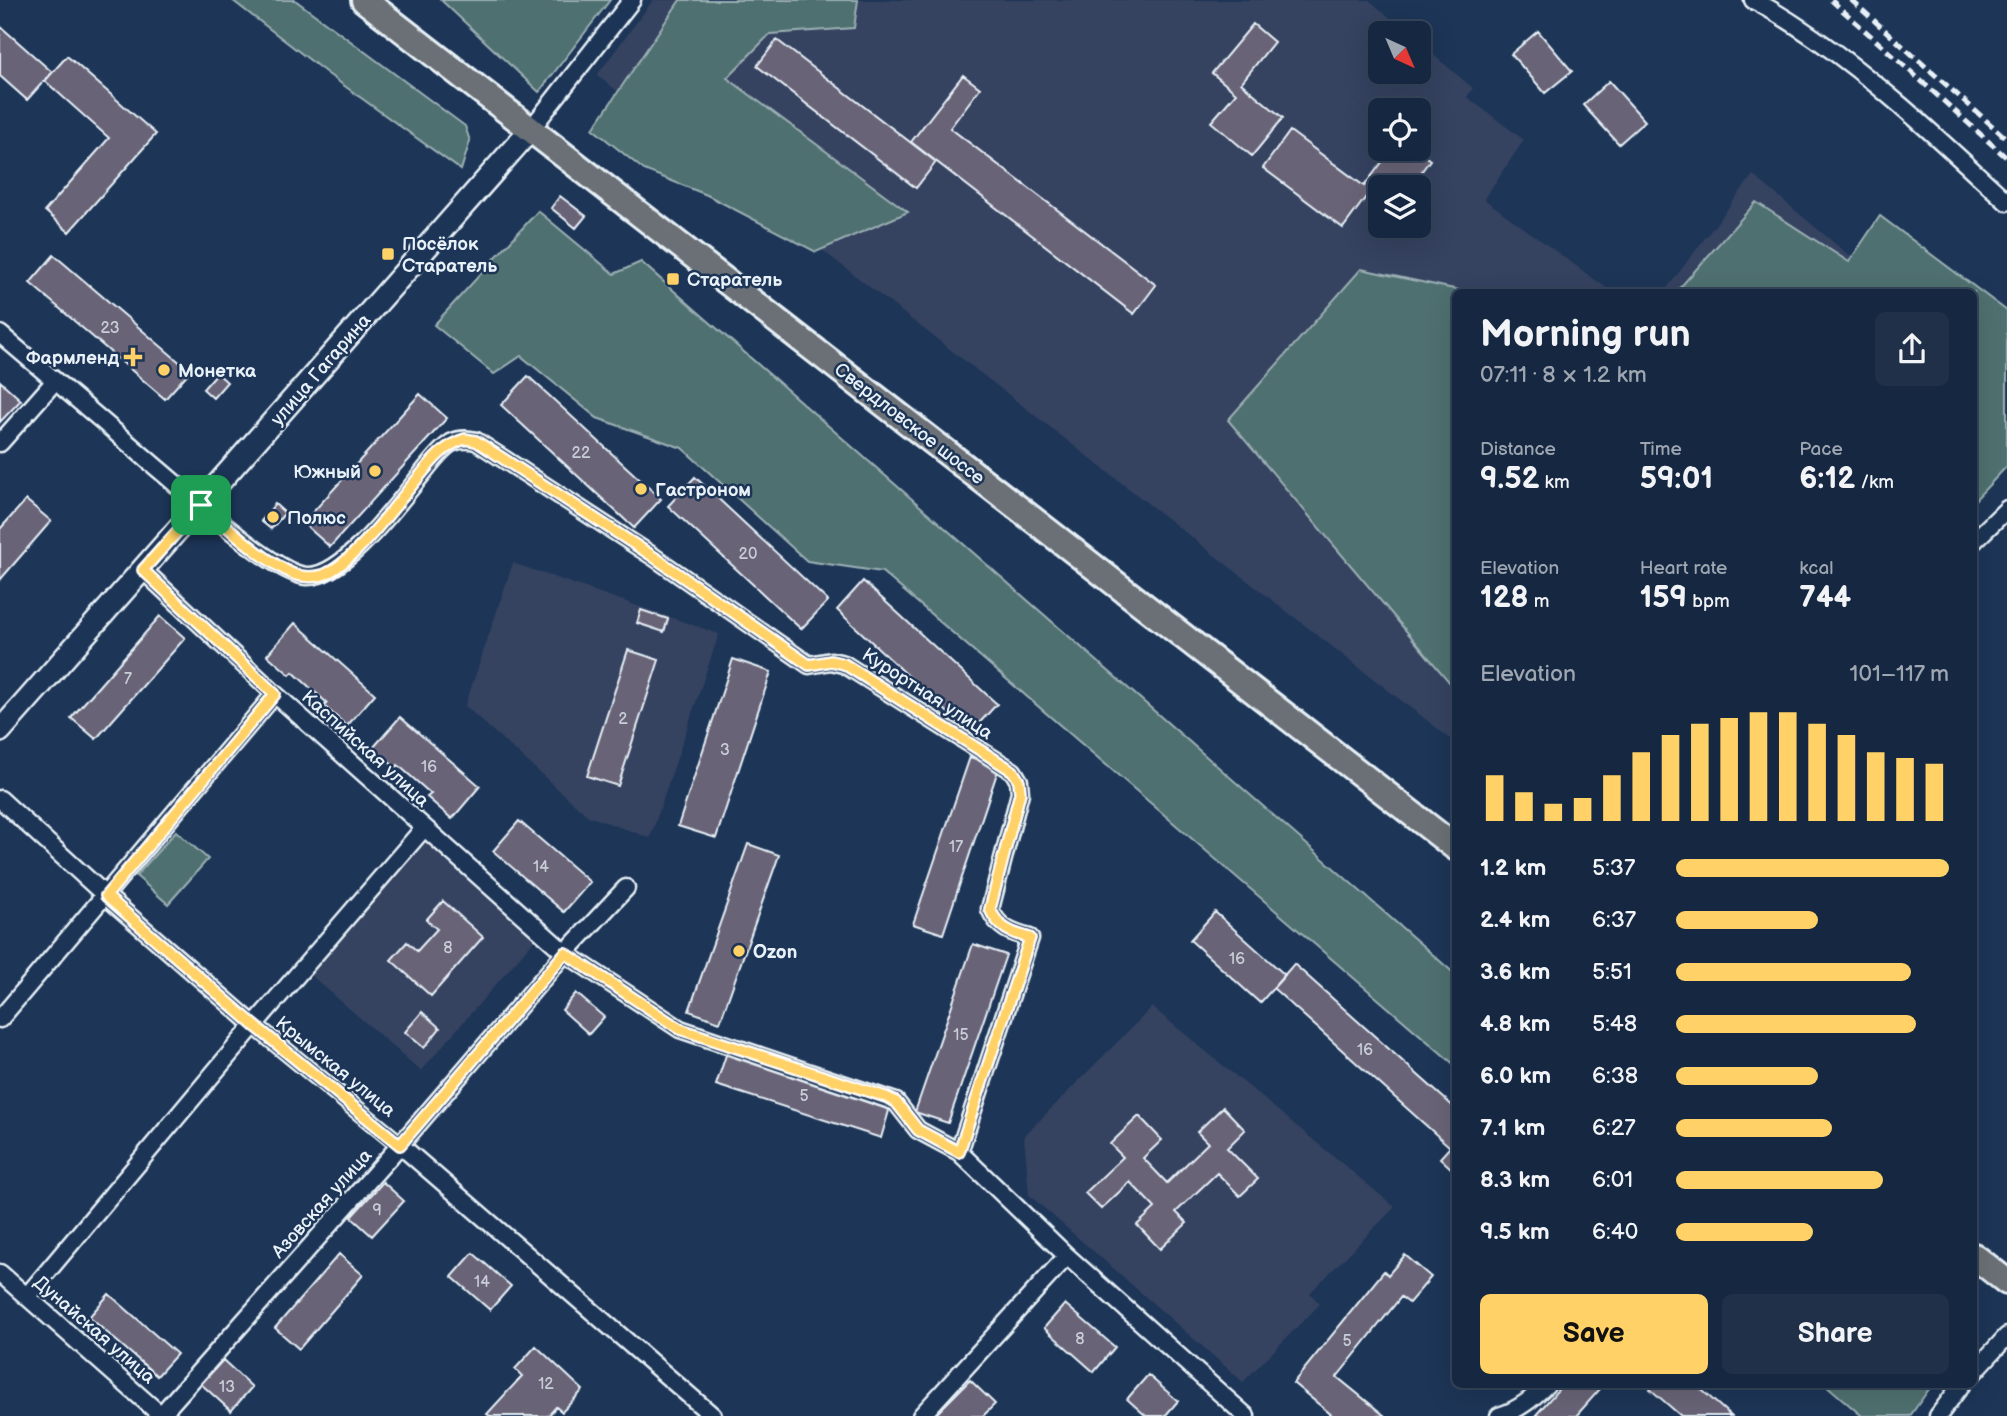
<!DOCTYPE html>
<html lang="en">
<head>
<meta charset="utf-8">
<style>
  :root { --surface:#162841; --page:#1f3048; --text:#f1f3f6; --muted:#9ea6b1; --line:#35445a; --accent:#ffd166 }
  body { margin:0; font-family:"Balsamiq Sans",sans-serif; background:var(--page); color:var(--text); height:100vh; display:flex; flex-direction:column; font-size:26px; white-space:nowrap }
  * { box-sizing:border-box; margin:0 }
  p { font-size:23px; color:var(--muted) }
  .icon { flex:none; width:38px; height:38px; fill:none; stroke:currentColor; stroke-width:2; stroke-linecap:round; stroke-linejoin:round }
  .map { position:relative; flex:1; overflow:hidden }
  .drawer { position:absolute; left:1452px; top:289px; width:525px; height:1099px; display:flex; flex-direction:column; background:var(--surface); border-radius:10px; box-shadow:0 7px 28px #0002,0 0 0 2px var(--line) }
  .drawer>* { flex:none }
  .needle { width:46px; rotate:136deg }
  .buttons { position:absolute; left:1368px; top:21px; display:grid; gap:14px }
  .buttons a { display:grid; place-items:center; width:63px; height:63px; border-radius:10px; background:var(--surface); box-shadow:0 7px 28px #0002,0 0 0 2px var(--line); font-size:35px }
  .pin { position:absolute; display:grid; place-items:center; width:60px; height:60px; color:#fff; margin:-30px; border-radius:14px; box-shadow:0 4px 10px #0006 }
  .round { display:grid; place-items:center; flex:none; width:74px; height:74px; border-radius:10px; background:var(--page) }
  .summary { display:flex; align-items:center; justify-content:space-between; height:119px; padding:0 28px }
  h1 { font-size:38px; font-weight:800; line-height:52px }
  .stats { display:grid; grid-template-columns:repeat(3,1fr); gap:10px; height:119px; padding:7px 28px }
  .stats div { display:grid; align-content:center }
  .stats b { font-size:30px; font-weight:800 }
  .stats small { font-size:19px; font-weight:400 }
  .stats p { font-size:19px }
  .chart { height:196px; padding:14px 28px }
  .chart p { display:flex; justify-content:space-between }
  .chart svg { width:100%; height:126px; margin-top:7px; stroke:var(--accent); stroke-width:6 }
  .primary-button { display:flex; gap:14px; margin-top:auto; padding:14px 28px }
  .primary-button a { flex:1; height:80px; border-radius:10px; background:var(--accent); color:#111; font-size:28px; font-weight:800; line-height:80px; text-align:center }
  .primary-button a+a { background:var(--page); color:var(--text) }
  ul { padding:0 28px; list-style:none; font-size:23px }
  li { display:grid; grid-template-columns:112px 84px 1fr; align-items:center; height:52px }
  li i { height:18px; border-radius:9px; background:var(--accent) }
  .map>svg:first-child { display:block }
</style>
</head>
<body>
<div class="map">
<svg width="2007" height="1416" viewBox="0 0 2007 1416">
  <rect width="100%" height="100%" fill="#1d3557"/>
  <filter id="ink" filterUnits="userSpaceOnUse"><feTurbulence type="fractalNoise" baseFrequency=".0143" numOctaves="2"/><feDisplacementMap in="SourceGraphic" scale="14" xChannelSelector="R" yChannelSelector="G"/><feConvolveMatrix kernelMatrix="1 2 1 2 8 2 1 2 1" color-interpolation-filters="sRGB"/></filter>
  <g filter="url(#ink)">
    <!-- built -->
    <path fill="#344361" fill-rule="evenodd" d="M 653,0 L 1369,0 L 1408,33 L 1381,33 L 1381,72 L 1419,72 L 1419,43 L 1473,88 L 1467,97 L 1524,140 L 1484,199 L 1612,292 L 1456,292 L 1456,743 L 597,75 ZM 1381,110 L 1419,110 L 1419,149 L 1381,149 ZM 1381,187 L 1419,187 L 1419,226 L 1381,226 Z
      M 1753,175 L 1893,292 L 1664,292 Z
      M 513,563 L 719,634 L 650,838 L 588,816 L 465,706 Z
      M 424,837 L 537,937 L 421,1071 L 306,971 Z
      M 1152,1007 L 1395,1207 L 1310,1293 L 1320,1304 L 1243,1382 L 1029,1195 L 1024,1136 Z"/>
    <!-- green -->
    <path fill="#4f7070" stroke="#9cb0b4" stroke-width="2" d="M 232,0 L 295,0 L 465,126 L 470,141 L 461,170 L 328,74 Z
      M 441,0 L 610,0 L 539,92 Z
      M 680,0 L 858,0 L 854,28 L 770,34 L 727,78 L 908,212 L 816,252 L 707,195 L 644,170 L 593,129 Z
      M 1756,202 L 1849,262 L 1880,216 L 2007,311 L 2007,466 L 1974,501 L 1974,292 L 1676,292 Z
      M 538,211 L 614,274 L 641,262 L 1456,975 L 1456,1066 L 882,572 L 807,561 L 682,448 L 597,418 L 521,356 L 494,374 L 434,325 Z
      M 1361,269 L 1468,292 L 1456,292 L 1456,690 L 1228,420 Z
      M 176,831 L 208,859 L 168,904 L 136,876 Z
      M 1825,1384 L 1924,1384 L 1929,1389 L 1910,1416 L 1862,1416 Z"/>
    <!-- building -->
    <path fill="#696477" stroke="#e8f1f8" stroke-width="2" d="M 1253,24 L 1274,42 L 1241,83 L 1283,118 L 1252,156 L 1211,122 L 1236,93 L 1212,73 Z
      M 0,26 L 52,72 L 27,100 L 0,76 Z
      M 1538,31 L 1572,71 L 1545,93 L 1511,54 Z
      M 777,40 L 936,162 L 916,188 L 757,66 Z
      M 67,56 L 156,134 L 69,232 L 45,211 L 109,138 L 45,81 Z
      M 963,75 L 980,88 L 950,128 L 1156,285 L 1134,314 L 911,142 Z
      M 1609,81 L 1645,121 L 1619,144 L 1583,105 Z
      M 1290,131 L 1364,186 L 1392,149 L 1415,149 L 1430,160 L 1410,187 L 1381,187 L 1381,208 L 1366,197 L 1343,228 L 1263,168 Z
      M 560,196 L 586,216 L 576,228 L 551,208 Z
      M 54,255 L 190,371 L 165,399 L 30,283 Z
      M 217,373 L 227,382 L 213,398 L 203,389 Z
      M 528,376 L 661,499 L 634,528 L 501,405 Z
      M 0,381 L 21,400 L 0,422 Z
      M 420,394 L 447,418 L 330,547 L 303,523 Z
      M 695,477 L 828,601 L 801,629 L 668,506 Z
      M 26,500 L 51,521 L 0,580 L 0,529 Z
      M 275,504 L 285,513 L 271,529 L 261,521 Z
      M 863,581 L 997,704 L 970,733 L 837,610 Z
      M 641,610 L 668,619 L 664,632 L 637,623 Z
      M 160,616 L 185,638 L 96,739 L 71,718 Z
      M 295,623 L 375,694 L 347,726 L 324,706 L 327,703 L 293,672 L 290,675 L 267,655 Z
      M 628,650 L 659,660 L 618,786 L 587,776 Z
      M 733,659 L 771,672 L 716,838 L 678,826 Z
      M 400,717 L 480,786 L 452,819 L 427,797 L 431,794 L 398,765 L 396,768 L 373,748 Z
      M 970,757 L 999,767 L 943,934 L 913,924 Z
      M 519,821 L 590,882 L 564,912 L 493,851 Z
      M 748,844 L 779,855 L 720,1022 L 689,1011 Z
      M 443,901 L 483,937 L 431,996 L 391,960 L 407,942 L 417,951 L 437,929 L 426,920 Z
      M 1215,912 L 1285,975 L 1260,1003 L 1190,940 Z
      M 973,944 L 1006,955 L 948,1123 L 915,1112 Z
      M 1294,964 L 1456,1109 L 1456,1173 L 1440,1158 L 1450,1147 L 1273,988 Z
      M 576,993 L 604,1017 L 589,1034 L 562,1010 Z
      M 422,1012 L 440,1028 L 424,1048 L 405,1032 Z
      M 727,1052 L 891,1104 L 881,1138 L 716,1085 Z
      M 1223,1107 L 1245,1130 L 1227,1148 L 1258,1179 L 1240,1196 L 1217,1173 L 1176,1212 L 1187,1223 L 1160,1249 L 1137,1225 L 1155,1208 L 1130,1182 L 1101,1209 L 1085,1193 L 1123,1157 L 1110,1144 L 1139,1116 L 1162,1140 L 1143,1158 L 1167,1183 L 1208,1143 L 1197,1132 Z
      M 383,1182 L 404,1201 L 372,1236 L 351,1217 Z
      M 473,1253 L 511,1286 L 490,1310 L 452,1277 Z
      M 339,1254 L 363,1275 L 299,1349 L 275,1328 Z
      M 1405,1255 L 1431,1277 L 1409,1303 L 1401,1297 L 1337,1377 L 1385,1416 L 1333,1416 L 1293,1383 L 1384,1271 L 1388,1275 Z
      M 109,1294 L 177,1354 L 157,1376 L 89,1317 Z
      M 1065,1304 L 1115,1347 L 1094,1372 L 1044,1328 Z
      M 536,1346 L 583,1390 L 562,1412 L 556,1407 L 548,1416 L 490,1416 L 487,1414 L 522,1376 L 515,1369 Z
      M 223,1360 L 252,1387 L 231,1411 L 201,1384 Z
      M 1148,1375 L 1178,1401 L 1165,1416 L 1146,1416 L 1127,1399 Z
      M 970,1380 L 995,1404 L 983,1416 L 934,1416 Z
      M 1563,1384 L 1594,1384 L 1600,1389 L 1576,1416 L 1535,1416 Z
      M 1654,1384 L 1695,1384 L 1731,1416 L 1681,1416 L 1650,1389 Z"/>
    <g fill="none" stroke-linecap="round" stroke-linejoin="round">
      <!-- street casing -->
      <g stroke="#e8f1f8" stroke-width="21">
        <path id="street" d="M 1753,0 C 1775,11 1796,25 1816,39 C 1885,87 1945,145 2007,202
          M 531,129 L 632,0
          M 0,334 C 52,378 105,423 157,468 C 186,492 273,573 306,576 C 343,579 399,502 422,474 C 430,464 440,450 451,443 C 459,439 468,439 476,441 L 654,557 L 809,665 L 831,661 L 844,664 L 1013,771 L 1019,781 L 1020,793 L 990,909 C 998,928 1011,933 1030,938 L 959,1152
          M 0,443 L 55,381
          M 1974,541 L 2007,509
          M 143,570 L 275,694 L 565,953 L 680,1029 L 896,1102 L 918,1130 L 959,1152 L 1067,1256 L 1246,1416
          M 0,799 L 106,896 L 254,1025 L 400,1145 L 713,1416
          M 0,1019 L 275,694
          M 0,1273 L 162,1416
          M 27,1296 L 254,1025 L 424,828
          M 1974,1372 L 2007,1336
          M 160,1416 L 400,1145 L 565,953 L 626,888
          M 921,1416 L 1067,1256
          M 1499,1416 C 1519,1410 1533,1398 1547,1384
          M 1938,1416 L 1962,1384"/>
      </g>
      <!-- secondary casing -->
      <g stroke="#e8f1f8" stroke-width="26">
        <path id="secondary" d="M 0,731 L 531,129"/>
      </g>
      <!-- primary casing -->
      <g stroke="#e8f1f8" stroke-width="30">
        <path id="primary" d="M 364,0 L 1456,848
          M 1974,1256 L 2007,1282"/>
      </g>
      <!-- street -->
      <use href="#street" stroke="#1d3557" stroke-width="16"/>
      <!-- secondary -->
      <use href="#secondary" stroke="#1d3557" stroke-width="21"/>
      <!-- primary -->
      <use href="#primary" stroke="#6b7074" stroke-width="24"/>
      <!-- rail -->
      <path stroke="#e8f1f8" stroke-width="5" stroke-dasharray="10 5" stroke-linecap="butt" d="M 1831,0 L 2007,158
        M 1851,0 L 2007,139"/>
    </g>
  </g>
  <g fill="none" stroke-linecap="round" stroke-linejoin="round" filter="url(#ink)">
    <!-- route casing -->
    <g stroke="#fff" stroke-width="14">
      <path id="route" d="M 465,439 L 476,441 L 654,557 L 809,665 L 831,661 L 844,664 L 1013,771 L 1019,781 L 1020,793 L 990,909 C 998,928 1011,933 1030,938 L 959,1152 L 918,1130 L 896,1102 L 886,1097 L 680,1029 L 565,953 L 400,1145 L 254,1025 L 106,896 L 275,694 L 143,570 L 201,505 C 229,527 258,557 291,573 C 299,577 314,578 323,575 C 353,564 392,509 413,484 C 429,465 442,446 465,439 Z"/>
    </g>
    <!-- route -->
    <use href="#route" stroke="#ffd166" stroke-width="9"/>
  </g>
  <!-- markers -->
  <g fill="#ffd166" stroke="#1d3557" stroke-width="2.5">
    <rect x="381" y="247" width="14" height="14" rx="3.5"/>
    <rect x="666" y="272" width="14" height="14" rx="3.5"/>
    <path d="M129.5 346.5h7v7h7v7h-7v7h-7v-7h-7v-7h7z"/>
    <circle cx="164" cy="370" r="7"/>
    <circle cx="375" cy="471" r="7"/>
    <circle cx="641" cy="489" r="7"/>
    <circle cx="273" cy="517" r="7"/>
    <circle cx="739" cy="951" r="7"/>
  </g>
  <g text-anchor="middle" stroke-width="5" stroke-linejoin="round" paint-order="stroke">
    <!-- number labels -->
    <g font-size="16" fill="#c8ced8">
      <text x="110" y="333">23</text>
      <text x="581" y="458">22</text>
      <text x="748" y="559">20</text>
      <text x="128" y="684">7</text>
      <text x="623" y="724">2</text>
      <text x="725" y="755">3</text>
      <text x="429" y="772">16</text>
      <text x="956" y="852">17</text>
      <text x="541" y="872">14</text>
      <text x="448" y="953">8</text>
      <text x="1237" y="964">16</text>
      <text x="961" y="1040">15</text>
      <text x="1365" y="1055">16</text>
      <text x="804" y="1101">5</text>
      <text x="377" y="1215">9</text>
      <text x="482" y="1287">14</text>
      <text x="1080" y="1344">8</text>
      <text x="1347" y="1346">5</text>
      <text x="546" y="1389">12</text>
      <text x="227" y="1392">13</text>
    </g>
    <!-- poi labels -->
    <g font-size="19" font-weight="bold" fill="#e8f1f8" stroke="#1d3557" text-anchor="start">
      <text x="402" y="250">Посёлок<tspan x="402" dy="22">Старатель</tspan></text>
      <text x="687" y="286">Старатель</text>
      <text x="119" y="364" text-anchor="end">Фармленд</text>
      <text x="178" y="377">Монетка</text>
      <text x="361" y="478" text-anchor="end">Южный</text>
      <text x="655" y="496">Гастроном</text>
      <text x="287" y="524">Полюс</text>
      <text x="753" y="958">Ozon</text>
    </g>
    <!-- street labels -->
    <g font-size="19" fill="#e8f1f8" stroke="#1d3557">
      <text transform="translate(320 369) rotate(-49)" y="7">улица Гагарина</text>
      <text transform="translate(910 423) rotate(38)" y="7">Свердловское шоссе</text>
      <text transform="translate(928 693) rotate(33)" y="7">Курортная улица</text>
      <text transform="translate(366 748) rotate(42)" y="7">Каспийская улица</text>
      <text transform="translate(336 1066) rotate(39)" y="7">Крымская улица</text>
      <text transform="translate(321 1203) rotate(-48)" y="7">Азовская улица</text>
      <text transform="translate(95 1329) rotate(41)" y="7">Дунайская улица</text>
    </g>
  </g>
</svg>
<div class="buttons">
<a><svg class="needle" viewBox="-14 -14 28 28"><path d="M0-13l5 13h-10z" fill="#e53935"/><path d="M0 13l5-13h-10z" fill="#9ea6b1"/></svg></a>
<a><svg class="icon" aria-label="locate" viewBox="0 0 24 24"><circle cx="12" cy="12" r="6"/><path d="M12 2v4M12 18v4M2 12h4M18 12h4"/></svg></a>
<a><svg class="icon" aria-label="layers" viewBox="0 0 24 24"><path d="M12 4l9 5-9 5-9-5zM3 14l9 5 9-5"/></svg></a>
</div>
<div class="pin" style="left:201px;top:505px;background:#1e9e55"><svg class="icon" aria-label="arrive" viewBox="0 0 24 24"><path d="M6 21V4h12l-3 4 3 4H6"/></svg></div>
<section class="drawer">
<div class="summary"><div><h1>Morning run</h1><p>07:11 · 8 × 1.2 km</p></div><a class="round"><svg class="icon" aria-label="share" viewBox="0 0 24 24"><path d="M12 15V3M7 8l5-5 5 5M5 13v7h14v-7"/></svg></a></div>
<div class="stats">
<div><p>Distance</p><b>9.52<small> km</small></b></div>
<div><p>Time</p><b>59:01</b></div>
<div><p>Pace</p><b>6:12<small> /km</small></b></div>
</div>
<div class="stats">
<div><p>Elevation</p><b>128<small> m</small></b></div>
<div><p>Heart rate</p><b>159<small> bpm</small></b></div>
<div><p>kcal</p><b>744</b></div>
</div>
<div class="chart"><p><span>Elevation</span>101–117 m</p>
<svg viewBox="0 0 160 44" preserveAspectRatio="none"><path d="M5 44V28M15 44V34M25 44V38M35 44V36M45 44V28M55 44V20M65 44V14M75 44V10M85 44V8M95 44V6M105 44V6M115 44V10M125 44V14M135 44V20M145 44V22M155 44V24"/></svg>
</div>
<ul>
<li><b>1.2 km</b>5:37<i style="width:100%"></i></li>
<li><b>2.4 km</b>6:37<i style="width:52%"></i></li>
<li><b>3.6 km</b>5:51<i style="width:86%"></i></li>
<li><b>4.8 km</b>5:48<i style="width:88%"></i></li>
<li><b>6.0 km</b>6:38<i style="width:52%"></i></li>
<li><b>7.1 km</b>6:27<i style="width:57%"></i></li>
<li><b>8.3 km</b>6:01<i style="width:76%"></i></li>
<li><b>9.5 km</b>6:40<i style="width:50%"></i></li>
</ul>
<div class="primary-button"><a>Save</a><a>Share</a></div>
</section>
</div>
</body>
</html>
